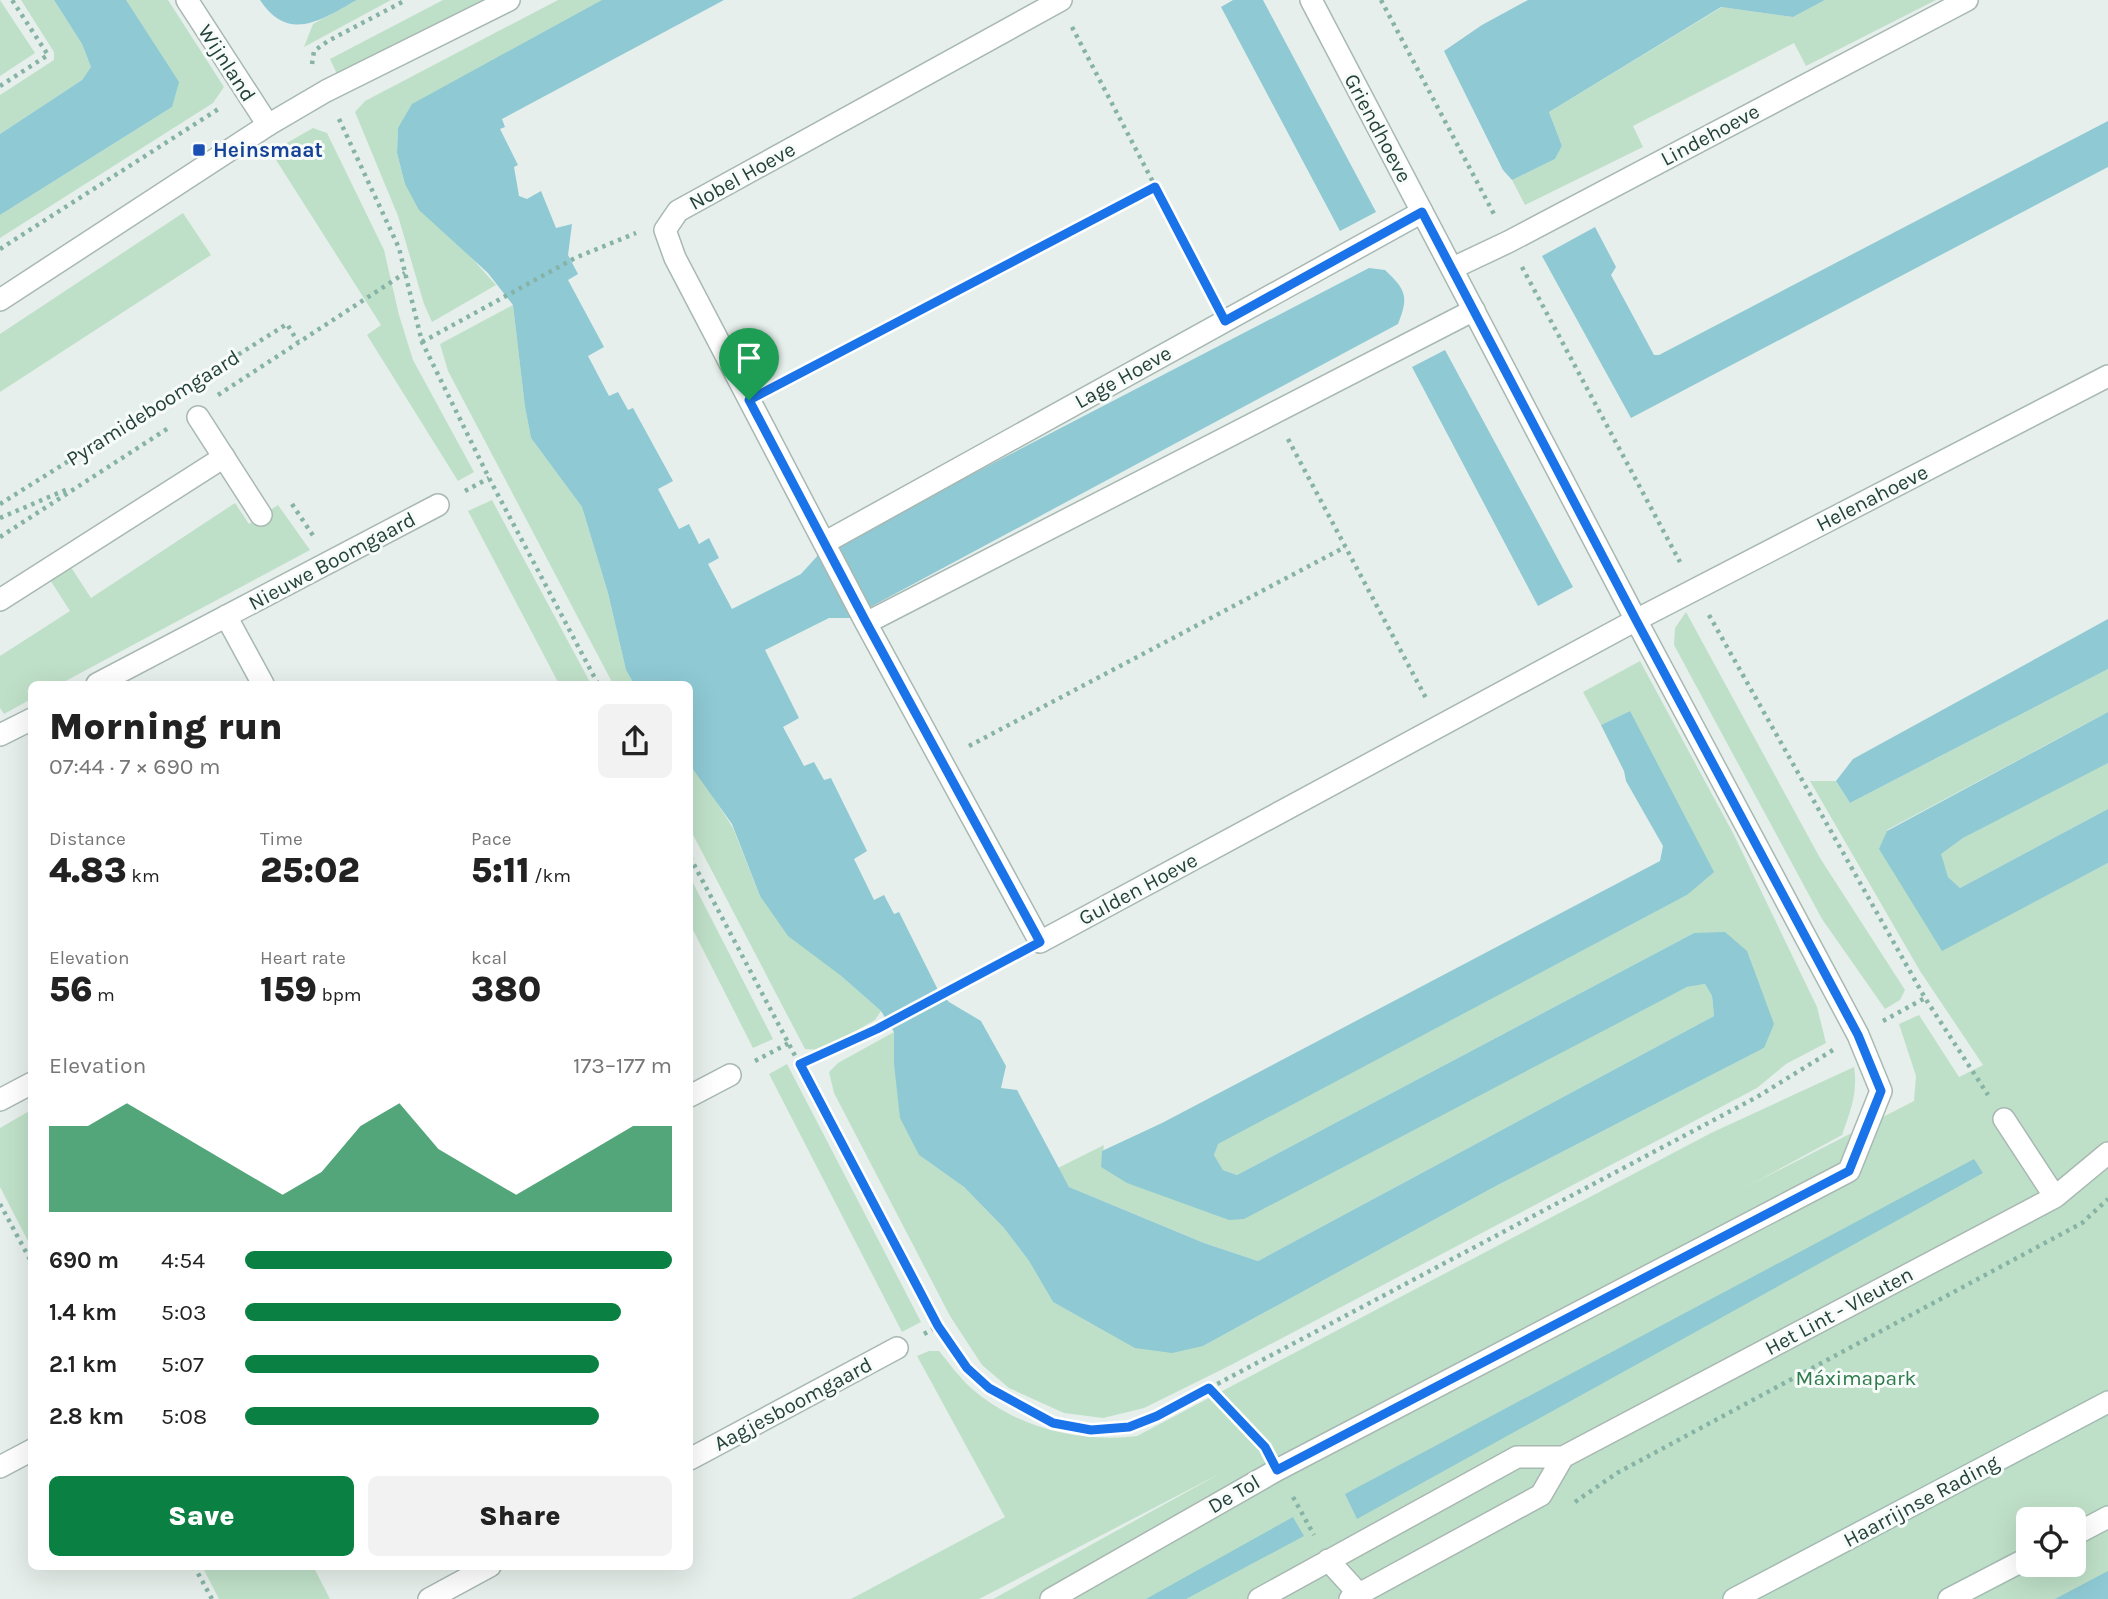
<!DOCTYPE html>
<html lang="en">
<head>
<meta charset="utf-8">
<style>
  :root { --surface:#fff; --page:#f2f2f2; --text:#222; --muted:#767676; --accent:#0b8043 }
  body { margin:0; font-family:Karla,sans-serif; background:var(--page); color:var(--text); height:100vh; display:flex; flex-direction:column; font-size:26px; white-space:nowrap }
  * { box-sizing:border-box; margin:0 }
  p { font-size:23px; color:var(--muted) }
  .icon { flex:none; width:38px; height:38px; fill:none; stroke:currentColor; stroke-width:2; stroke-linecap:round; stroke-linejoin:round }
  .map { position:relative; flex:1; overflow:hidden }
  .sheet { position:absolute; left:28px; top:681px; width:665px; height:889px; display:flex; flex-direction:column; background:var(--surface); border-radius:10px; box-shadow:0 7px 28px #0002 }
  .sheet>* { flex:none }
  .controls { position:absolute; left:2016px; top:1507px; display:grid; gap:14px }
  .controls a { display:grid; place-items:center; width:70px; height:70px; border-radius:10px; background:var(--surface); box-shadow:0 7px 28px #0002; font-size:35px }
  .pin { position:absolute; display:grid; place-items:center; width:60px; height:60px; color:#fff; margin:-72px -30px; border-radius:50% 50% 50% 0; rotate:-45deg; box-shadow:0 0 7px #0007 }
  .pin .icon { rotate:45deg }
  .round { display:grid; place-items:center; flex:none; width:74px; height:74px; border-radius:10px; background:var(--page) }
  .overview { display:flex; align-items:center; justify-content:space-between; height:119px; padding:0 21px }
  h1 { font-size:38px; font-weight:800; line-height:52px }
  .metrics { display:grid; grid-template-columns:repeat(3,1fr); gap:10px; height:119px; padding:7px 21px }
  .metrics div { display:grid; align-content:center }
  .metrics b { font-size:35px; font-weight:800 }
  .metrics small { font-size:19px; font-weight:400 }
  .metrics p { font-size:19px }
  .chart { height:196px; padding:14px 21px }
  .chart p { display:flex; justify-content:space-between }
  .chart svg { width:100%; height:126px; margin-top:7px; fill:var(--accent); opacity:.7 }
  .primary-button { display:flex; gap:14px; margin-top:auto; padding:14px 21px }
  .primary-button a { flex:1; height:80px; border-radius:10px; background:var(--accent); color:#fff; font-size:28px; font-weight:800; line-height:80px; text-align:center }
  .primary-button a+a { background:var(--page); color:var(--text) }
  ul { padding:0 21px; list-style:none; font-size:23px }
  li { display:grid; grid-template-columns:112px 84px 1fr; align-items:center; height:52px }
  li i { height:18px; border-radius:9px; background:var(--accent) }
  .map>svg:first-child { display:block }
</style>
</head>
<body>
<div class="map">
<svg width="2108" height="1599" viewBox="0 0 2108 1599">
  <rect width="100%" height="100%" fill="#e6efeb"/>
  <!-- green -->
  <path fill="#bfe0c8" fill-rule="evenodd" d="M 0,0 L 35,53 L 0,76 Z
    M 21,0 L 54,0 L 82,44 L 91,67 L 82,80 L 0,134 L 0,95 L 54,60 L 54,52 Z
    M 126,0 L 168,0 L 224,87 L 213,103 L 0,238 L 0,215 L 172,107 Z
    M 357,0 L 391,0 L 304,47 L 313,24 Z
    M 443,0 L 486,0 L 337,74 L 330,59 Z
    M 558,0 L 604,0 L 398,128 L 397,153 L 405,184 L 496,285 L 432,322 L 424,304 L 398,216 L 355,112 L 365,101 Z
    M 1825,0 L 1936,0 L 1806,66 L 1794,43 L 1633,126 L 1643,147 L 1525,205 L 1512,180 L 1555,159 L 1562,146 L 1549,112 L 1722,7 L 1793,17 Z
    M 313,128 L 327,133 L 384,250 L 399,315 L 413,360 L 474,472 L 458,481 L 367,335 L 381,325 L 271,152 Z
    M 183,213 L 211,255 L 0,392 L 0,334 Z
    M 513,305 L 525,407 L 531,438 L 582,507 L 608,593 L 626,670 L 634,684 L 613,684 L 448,371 L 440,344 Z
    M 492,500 L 591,684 L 559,684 L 468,511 Z
    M 235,503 L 249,524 L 278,505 L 310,550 L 60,684 L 32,684 L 31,699 L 4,714 L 0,708 L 0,656 L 70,611 L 45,572 L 65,558 L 91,598 Z
    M 1686,612 L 1820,858 L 1905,990 L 1900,1000 L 1885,1009 L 1822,919 L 1674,645 L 1675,628 Z
    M 1640,661 L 1734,835 L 1817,1007 L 1826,1043 L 1786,1064 L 1757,1088 L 1229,1366 L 1144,1408 L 1103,1418 L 1064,1413 L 1009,1388 L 982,1365 L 950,1316 L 834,1093 L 829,1072 L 838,1063 L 894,1032 L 894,1064 L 919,1155 L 964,1187 L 1004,1228 L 1029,1261 L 1053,1302 L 1091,1323 L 1203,1346 L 1494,1187 L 1764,1048 L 1694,933 L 1237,1175 L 1223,1170 L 1214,1155 L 1217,1144 L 1687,895 L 1630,711 L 1601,725 L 1583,692 Z
    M 2108,669 L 2108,712 L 1887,830 L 1942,950 L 2108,863 L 2108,1599 L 993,1599 L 1221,1473 L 979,1599 L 851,1599 L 1005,1517 L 917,1356 L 929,1351 L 939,1351 C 949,1363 959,1377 971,1388 C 1017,1428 1078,1443 1137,1436 L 1711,1133 L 1854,1067 C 1858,1092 1851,1110 1842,1135 L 1748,1186 L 1914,1101 L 1916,1076 L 1899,1024 L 1919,1015 L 1959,1077 L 1983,1065 L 1920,971 L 1810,781 L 1836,781 L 1850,803 ZM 2028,1519 L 2074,1519 L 2074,1564 L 2028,1564 Z
    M 2108,760 L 2108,809 L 1960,888 L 1948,877 L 1940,854 L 1963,838 Z
    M 690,765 L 702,779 L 733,828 L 760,896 L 840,975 L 881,1011 L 875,1020 L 822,1050 L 805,1049 L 690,829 Z
    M 690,877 L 773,1039 L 753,1048 L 690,924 Z
    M 1705,984 L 1712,996 L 1714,1016 L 1258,1261 L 1204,1243 L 1069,1187 L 1058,1168 L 1104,1145 L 1101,1167 L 1229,1220 L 1687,987 Z
    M 787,1064 L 921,1322 L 902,1332 L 769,1074 Z
    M 31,1110 L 31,1247 L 0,1187 L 0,1128 Z
    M 202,1566 L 313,1566 L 330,1599 L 219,1599 Z"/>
  <!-- water -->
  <path fill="#8ec9d4" d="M 54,0 L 126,0 L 179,82 L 172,107 L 0,215 L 0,134 L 82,80 L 91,67 L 82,44 Z
    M 260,0 L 357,0 C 322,19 289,44 260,0 Z
    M 602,0 L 724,0 L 502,119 L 505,127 L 500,129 L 518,165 L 514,167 L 519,196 L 527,199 L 541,191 L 556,228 L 572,224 L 568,255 L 578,274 L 568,280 L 604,347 L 588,356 L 609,396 L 618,392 L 628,410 L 633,408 L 673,481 L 658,489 L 679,529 L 689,524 L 699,544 L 709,538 L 719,558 L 708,564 L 732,609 L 801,574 L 820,553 L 1369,268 L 1385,270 C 1406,290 1409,296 1398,324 L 850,618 L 829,618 L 765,650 L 799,718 L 783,727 L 804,766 L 814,762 L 824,780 L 831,778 L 867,851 L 854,859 L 874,900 L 884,895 L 894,914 L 899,912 L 938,990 L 949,1002 L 981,1021 L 1006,1066 L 1001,1088 L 1017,1090 L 1069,1187 L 1204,1243 L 1258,1261 L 1714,1016 L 1712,996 L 1705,984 L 1687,987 L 1244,1219 L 1229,1220 L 1127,1183 L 1101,1167 L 1102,1151 L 1162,1123 L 1660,861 L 1663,846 L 1626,781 L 1624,771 L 1601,725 L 1630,711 L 1714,872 L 1687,895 L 1218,1144 L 1214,1155 L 1223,1170 L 1237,1175 L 1694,933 L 1725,932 L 1747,951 L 1774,1024 L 1764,1048 L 1494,1187 L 1203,1346 L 1172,1353 L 1135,1348 L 1053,1302 L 1029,1261 L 1004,1228 L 964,1187 L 919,1155 L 900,1118 L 894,1064 L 894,1032 L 881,1011 L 840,975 L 788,936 L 760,896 L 732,824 L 690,765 L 690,684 L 634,684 L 626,670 L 608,593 L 582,507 L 531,438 L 525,407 L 513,305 L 488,273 L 419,210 L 405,184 L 397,153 L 398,128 L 412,104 Z
    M 1233,0 L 1263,0 L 1376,212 L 1340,231 L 1221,7 Z
    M 1528,0 L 1825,0 L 1793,17 L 1721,7 L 1549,112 L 1562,146 L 1555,159 L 1512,180 L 1503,170 L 1444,51 L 1482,25 Z
    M 2108,121 L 2108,167 L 1631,418 L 1542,256 L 1595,227 L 1616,267 L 1611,275 L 1654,355 L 1659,355 Z
    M 1445,350 L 1573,587 L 1538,606 L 1412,367 Z
    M 2108,619 L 2108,669 L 1850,803 L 1836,781 L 1853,759 Z
    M 2108,712 L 2108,763 L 1963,838 L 1941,854 L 1948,877 L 1960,888 L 2108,809 L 2108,863 L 1942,951 L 1879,849 L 1887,831 Z
    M 1974,1159 L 1983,1173 L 1357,1519 L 1345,1494 Z
    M 1293,1517 L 1304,1536 L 1186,1599 L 1146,1599 Z
    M 2108,1571 L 2108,1599 L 2055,1599 Z"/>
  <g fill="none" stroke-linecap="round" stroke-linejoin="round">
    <!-- service casing -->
    <g stroke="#a8b8b2" stroke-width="24">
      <path id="service" d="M 198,417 L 261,515"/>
    </g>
    <!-- pedestrian casing -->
    <g stroke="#a8b8b2" stroke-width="24">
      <path id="pedestrian" d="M 2004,1119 L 2055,1197
        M 1328,1560 L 1359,1594
        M 1259,1599 L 1517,1457 L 1563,1457 L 2055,1197 L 2108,1153
        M 1350,1599 L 1541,1495 L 1563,1457"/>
    </g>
    <!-- minor casing -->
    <g stroke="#a8b8b2" stroke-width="24">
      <path id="minor" d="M 187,0 L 268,125
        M 1061,0 L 678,211 L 665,230 L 675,258 L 866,623 L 1040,942 L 1636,620 L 2108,376
        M 1453,268 L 1508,242 L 1967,0
        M 824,543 L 1422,212
        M 0,600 L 224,457
        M 226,616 L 263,684
        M 866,623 L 1474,310
        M 97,684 L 438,505
        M 0,735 L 32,719
        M 690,1096 L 730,1075
        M 0,1100 L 32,1083
        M 690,1459 L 897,1348
        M 0,1467 L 32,1450
        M 429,1599 L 490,1566"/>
    </g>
    <!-- tertiary casing -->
    <g stroke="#a8b8b2" stroke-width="24">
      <path id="tertiary" d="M 0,300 L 268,125 L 326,91 L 509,0
        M 1051,1599 L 1277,1470 L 1849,1171 L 1881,1091 L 1858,1035 L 1636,620 L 1311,0"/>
    </g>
    <!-- secondary casing -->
    <g stroke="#a4bbb3" stroke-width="24">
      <path id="secondary" d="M 2074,1535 L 2108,1517
        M 1734,1599 L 2108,1402
        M 1949,1599 L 2028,1558"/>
    </g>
    <!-- path -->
    <path stroke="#86b3a5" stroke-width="4.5" stroke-dasharray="3.5 5" stroke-linecap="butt" d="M 1381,0 L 1495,216
      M 1072,27 L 1212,295
      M 312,64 L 314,51 L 328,41 L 406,0
      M 0,86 L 48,55 L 12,0
      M 339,119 L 399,248 L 422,342 L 489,478 L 598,684
      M 0,249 L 220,108
      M 1522,267 L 1680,562
      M 422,342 L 575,258 L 636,233
      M 188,386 L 287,324 L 298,342
      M 775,387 L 1155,187
      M 218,395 L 405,273
      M 1288,439 L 1427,700
      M 465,491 L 489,478
      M 0,504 L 174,395
      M 292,504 L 314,537
      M 0,518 L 70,488
      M 0,537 L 170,427
      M 1709,615 L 1925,998 L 1988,1095
      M 969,746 L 1345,547
      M 690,857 L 938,1326 C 947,1339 956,1354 966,1367 C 979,1382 996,1392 1013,1402 C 1064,1432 1102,1438 1157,1416 L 1757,1097 L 1833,1050
      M 1883,1021 L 1925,998
      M 755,1061 L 789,1043
      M 800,1064 L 877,1029 L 1014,955
      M 0,1204 L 32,1263
      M 924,1334 L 938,1326
      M 1209,1388 L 1262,1444
      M 1293,1497 L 1314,1535
      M 1575,1502 L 1617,1473 L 2082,1223 L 2108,1199
      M 194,1566 L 212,1599"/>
    <!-- service -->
    <use href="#service" stroke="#fff" stroke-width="21"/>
    <!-- pedestrian -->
    <use href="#pedestrian" stroke="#fff" stroke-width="21"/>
    <!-- minor -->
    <use href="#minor" stroke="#fff" stroke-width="21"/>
    <!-- tertiary -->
    <use href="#tertiary" stroke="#fff" stroke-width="21"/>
    <!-- secondary -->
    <use href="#secondary" stroke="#fff" stroke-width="21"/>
  </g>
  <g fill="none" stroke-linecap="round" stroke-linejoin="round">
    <!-- route casing -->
    <g stroke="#fff" stroke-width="14">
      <path id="route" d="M 1155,187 L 1225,321 L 1422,212 L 1636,620 L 1858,1035 L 1881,1091 L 1849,1171 L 1277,1470 L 1265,1447 L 1209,1388 L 1157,1416 L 1129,1427 L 1091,1430 L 1053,1423 L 989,1388 L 967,1368 L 938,1326 L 800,1064 L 877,1029 L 1040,942 L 866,622 L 749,400 Z"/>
    </g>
    <!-- route -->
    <use href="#route" stroke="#1a73e8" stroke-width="9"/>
  </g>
  <!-- markers -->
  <rect fill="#1a4fb4" stroke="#f7fbf9" stroke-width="2.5" x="192" y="143" width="14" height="14" rx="3.5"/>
  <g text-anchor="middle" stroke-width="6" stroke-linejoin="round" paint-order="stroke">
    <!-- street labels -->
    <g font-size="21" fill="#24423a" stroke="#f7fbf9">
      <text transform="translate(227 63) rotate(57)" y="7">Wijnland</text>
      <text transform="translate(1378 128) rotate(62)" y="7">Griendhoeve</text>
      <text transform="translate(1710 135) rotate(-28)" y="7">Lindehoeve</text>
      <text transform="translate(742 176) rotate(-29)" y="7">Nobel Hoeve</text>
      <text transform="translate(1123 377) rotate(-29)" y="7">Lage Hoeve</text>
      <text transform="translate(153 408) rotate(-32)" y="7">Pyramideboomgaard</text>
      <text transform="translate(1872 498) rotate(-27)" y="7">Helenahoeve</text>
      <text transform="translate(332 561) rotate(-28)" y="7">Nieuwe Boomgaard</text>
      <text transform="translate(1138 889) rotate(-28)" y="7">Gulden Hoeve</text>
      <text transform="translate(1839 1311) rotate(-28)" y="7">Het Lint - Vleuten</text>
      <text transform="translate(793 1404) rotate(-28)" y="7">Aagjesboomgaard</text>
      <text transform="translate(1234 1494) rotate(-30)" y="7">De Tol</text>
      <text transform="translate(1921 1501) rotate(-28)" y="7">Haarrijnse Rading</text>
    </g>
    <!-- transit labels -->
    <g font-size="21" font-weight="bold" fill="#164399" stroke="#f7fbf9" text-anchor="start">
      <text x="213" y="157">Heinsmaat</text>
    </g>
    <!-- park labels -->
    <g font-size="21" fill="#2d7a4b" stroke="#f7fbf9">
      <text x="1856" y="1385">Máximapark</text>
    </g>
  </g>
</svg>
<div class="controls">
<a><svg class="icon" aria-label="locate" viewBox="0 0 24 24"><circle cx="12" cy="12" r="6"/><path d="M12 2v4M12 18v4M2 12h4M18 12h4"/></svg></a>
</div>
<div class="pin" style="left:749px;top:400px;background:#1e9e55"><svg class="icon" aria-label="arrive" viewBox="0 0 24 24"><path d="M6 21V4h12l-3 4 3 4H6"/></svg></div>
<section class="sheet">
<div class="overview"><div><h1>Morning run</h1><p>07:44 · 7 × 690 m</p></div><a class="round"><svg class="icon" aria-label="share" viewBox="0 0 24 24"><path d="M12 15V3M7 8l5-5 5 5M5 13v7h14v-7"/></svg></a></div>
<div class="metrics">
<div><p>Distance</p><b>4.83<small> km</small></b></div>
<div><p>Time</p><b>25:02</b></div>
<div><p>Pace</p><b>5:11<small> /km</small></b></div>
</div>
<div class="metrics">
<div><p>Elevation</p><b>56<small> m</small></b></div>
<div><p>Heart rate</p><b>159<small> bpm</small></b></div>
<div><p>kcal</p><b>380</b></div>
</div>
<div class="chart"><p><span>Elevation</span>173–177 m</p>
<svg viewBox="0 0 160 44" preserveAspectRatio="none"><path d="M0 44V14L10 14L20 6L30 14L40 22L50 30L60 38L70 30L80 14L90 6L100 22L110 30L120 38L130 30L140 22L150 14L160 14V44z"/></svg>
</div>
<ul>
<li><b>690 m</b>4:54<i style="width:100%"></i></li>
<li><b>1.4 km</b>5:03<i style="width:88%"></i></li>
<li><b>2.1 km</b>5:07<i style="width:83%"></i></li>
<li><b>2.8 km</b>5:08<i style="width:83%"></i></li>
</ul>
<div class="primary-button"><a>Save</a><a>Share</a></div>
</section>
</div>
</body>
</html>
